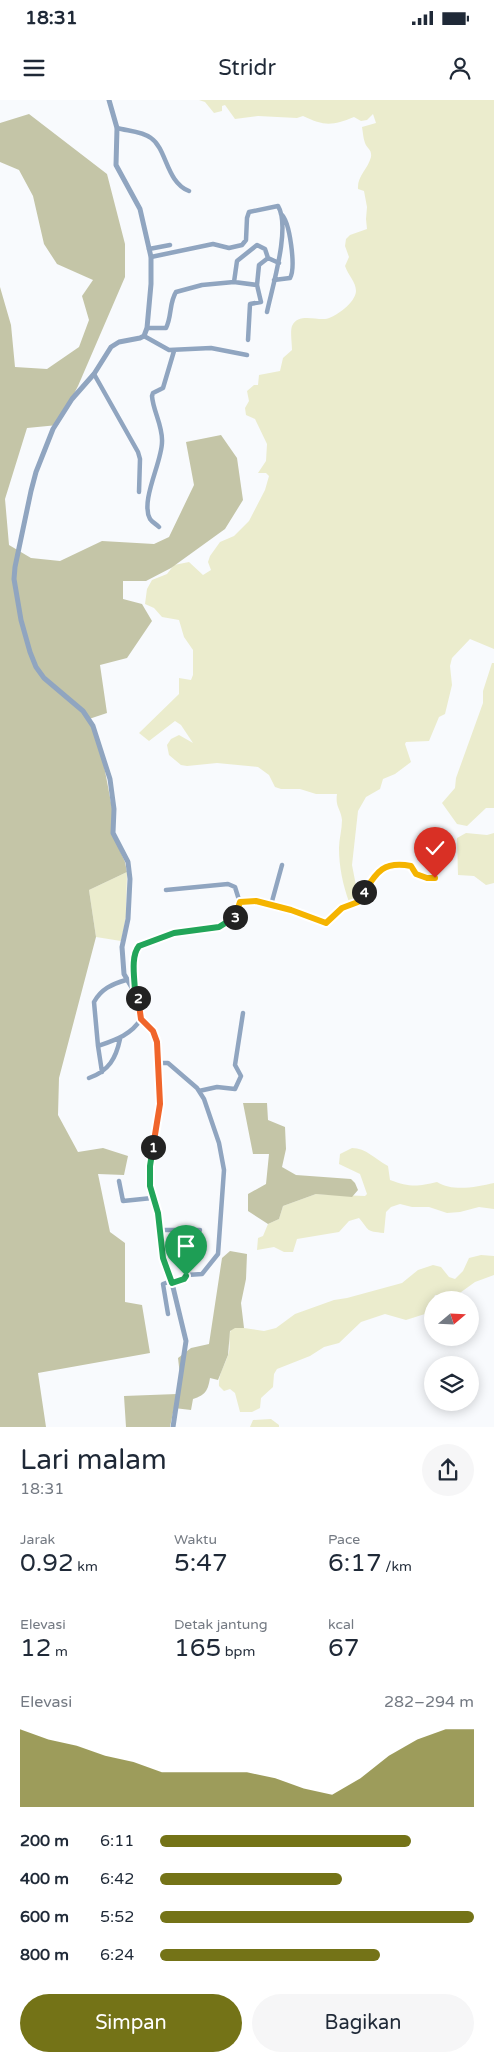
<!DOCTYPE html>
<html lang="id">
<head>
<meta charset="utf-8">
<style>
  :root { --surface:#fff; --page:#f6f6f7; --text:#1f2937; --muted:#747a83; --accent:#747317 }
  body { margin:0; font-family:"Varela Round",sans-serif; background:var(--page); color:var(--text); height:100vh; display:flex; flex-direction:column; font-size:19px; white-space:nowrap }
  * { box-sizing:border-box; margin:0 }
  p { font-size:16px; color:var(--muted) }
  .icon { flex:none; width:28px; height:28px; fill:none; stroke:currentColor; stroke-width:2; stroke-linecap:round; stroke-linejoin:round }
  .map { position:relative; height:1327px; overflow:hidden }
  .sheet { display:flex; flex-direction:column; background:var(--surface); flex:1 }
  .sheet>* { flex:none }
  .needle { width:32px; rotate:71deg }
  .buttons { position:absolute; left:424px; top:1191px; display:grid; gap:10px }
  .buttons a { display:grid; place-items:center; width:55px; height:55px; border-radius:50%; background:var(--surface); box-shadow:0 2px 12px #0003; font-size:25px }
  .pin { position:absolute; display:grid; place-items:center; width:42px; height:42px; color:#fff; margin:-51px -21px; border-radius:50% 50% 50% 0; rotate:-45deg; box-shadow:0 0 5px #0007 }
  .pin .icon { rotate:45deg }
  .km { position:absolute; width:25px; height:25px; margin:-12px; border-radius:50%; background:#222; color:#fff; font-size:14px; line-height:25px; text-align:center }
  .round { display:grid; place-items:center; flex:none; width:52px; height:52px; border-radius:26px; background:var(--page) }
  .head { display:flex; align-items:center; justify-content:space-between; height:85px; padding:0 20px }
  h1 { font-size:28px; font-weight:600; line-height:38px }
  .stats { display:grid; grid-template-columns:repeat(3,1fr); gap:8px; height:85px; padding:5px 20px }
  .stats div { display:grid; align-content:center }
  .stats b { font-size:25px; font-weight:600 }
  .stats small { font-size:14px; font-weight:400 }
  .stats p { font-size:14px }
  .chart { height:140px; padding:10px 20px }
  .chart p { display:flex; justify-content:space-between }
  .chart svg { width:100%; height:90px; margin-top:5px; fill:var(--accent); opacity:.7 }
  .action { display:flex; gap:10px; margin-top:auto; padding:10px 20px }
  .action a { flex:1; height:58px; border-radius:30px; background:var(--accent); color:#fff; font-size:20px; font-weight:600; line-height:58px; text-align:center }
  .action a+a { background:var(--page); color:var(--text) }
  ul { padding:0 20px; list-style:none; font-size:16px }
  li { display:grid; grid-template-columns:80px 60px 1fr; align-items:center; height:38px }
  li i { height:12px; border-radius:6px; background:var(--accent) }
  .status { display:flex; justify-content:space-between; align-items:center; height:35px; padding:0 25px; background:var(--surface); direction:ltr }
  .status svg { height:14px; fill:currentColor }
  header { display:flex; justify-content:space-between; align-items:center; height:65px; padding:0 20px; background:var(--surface); font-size:22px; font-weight:600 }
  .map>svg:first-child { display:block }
</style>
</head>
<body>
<div class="status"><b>18:31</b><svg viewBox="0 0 49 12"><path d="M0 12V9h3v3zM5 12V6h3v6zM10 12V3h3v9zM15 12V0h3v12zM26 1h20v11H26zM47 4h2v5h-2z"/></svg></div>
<header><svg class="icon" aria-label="menu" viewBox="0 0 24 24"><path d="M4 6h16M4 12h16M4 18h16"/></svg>Stridr<svg class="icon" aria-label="person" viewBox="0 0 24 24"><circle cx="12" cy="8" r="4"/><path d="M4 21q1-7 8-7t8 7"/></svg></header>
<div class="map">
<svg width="494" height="1327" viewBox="0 0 494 1327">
  <rect width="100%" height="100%" fill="#f8fafd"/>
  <!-- green -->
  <path fill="#ebeccd" d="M 199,0 L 494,0 L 494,549 L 470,539 L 452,558 L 450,566 L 452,585 L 445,614 L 439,617 L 429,641 L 406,642 L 405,644 L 411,662 L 395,674 L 383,679 L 380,689 L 366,697 L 358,711 L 352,765 L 358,796 L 357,801 L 349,802 C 343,785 339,767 339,748 C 339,739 342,730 342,720 C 341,709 335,707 337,694 L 316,694 L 300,689 L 281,689 L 275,687 L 269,675 L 258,667 L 217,663 L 187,666 L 181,665 L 169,655 L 167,645 L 171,639 L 179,635 L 193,643 L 181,625 L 175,621 L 149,641 L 139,633 L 179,594 L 179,578 L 191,580 L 193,575 L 193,550 L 184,537 L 179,520 L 162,517 L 154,508 L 145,504 L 147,489 L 152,480 L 167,474 L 174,465 L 189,462 L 203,475 L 211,470 L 208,462 L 210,456 L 220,442 L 234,436 L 249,421 L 265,390 L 269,376 L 266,373 L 258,373 L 266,361 L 267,344 L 255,319 L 246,315 L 245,308 L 249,301 L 247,291 L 254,285 L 258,285 L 259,275 L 280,271 L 283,258 L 292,250 C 292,243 290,232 292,226 C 298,213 315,220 325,219 C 335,218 356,202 356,191 C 356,182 348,175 345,166 L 349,157 L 345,146 L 346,139 L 350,135 L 367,129 L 366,119 L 367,107 L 364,91 L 358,89 C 357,76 368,69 371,57 C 372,49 367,49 365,43 C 363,38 363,32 362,27 L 376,23 L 373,14 L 367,20 L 361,21 L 354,17 C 332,26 324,26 303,16 L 297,18 L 258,16 L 235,19 L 225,5 L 222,6 L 222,11 L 214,13 L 205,2 Z
    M 492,563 L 494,563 L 494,708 L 486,708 L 467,726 L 457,724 L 442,703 L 455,688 L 456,678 L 483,603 L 483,591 Z
    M 466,733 L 487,735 L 494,733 L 494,783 L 486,785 L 474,776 L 458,775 L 457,738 Z
    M 127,772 L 126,817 L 121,841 L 96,837 L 89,790 Z
    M 352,1048 C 366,1048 375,1059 388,1066 L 390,1080 C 409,1087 417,1087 437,1082 C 453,1092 476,1087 494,1083 L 494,1109 L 479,1107 L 460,1112 L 447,1113 L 429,1107 L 412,1107 L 400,1104 L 391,1107 L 386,1112 L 384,1133 C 365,1131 370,1131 359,1118 L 349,1121 L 339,1132 L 297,1139 L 293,1152 L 284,1152 L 274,1147 L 257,1150 L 258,1138 L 263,1136 L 268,1124 L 279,1119 L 283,1106 L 316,1094 L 365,1096 L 367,1094 L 360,1074 L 339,1064 L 340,1054 Z
    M 481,1155 L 494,1156 L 494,1175 L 475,1182 L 457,1195 L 435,1195 L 428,1213 L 406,1220 L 385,1214 L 361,1222 L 339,1243 L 324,1247 L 310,1256 L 277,1269 L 274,1274 L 273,1287 L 261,1298 L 260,1308 L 252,1312 L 240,1312 L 235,1293 L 230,1289 L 224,1291 L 219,1286 C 218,1273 226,1264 229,1252 C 231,1244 227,1236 232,1228 L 244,1228 L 264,1231 L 276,1228 L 295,1214 L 334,1200 L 347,1198 L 402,1183 L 418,1170 L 433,1165 L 441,1167 L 449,1177 L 455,1179 L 463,1171 L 469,1158 Z
    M 271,1319 L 279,1325 L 279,1327 L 250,1327 L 253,1320 Z"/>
  <!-- forest -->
  <path fill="#c4c5a7" d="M 29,14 L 107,74 L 125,144 L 125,177 L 78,286 L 58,325 L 27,328 L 5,399 L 9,445 L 31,458 L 60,461 L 102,441 L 154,444 L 169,437 L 194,385 L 186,342 L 221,335 L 237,358 L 243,400 L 225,429 L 171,468 L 146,481 L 123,481 L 123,499 L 142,504 L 152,521 L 127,558 L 100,565 L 107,613 L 89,619 L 101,650 L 113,713 L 112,733 L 125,762 L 127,772 L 89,790 L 96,837 L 59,978 L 58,1015 L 78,1052 L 103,1048 L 128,1056 L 124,1075 L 98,1074 L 110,1132 L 125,1143 L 125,1202 L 142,1205 L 150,1253 L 38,1273 L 46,1327 L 0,1327 L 0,187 L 11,225 L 15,267 L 47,269 L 79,247 L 89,220 L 82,196 L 93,180 L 57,164 L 44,144 L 33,96 L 19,70 L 0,62 L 0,23 Z
    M 243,1003 L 267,1003 L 268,1020 L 285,1027 L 286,1049 L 282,1067 L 296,1075 L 351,1079 L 355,1083 L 358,1090 L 352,1097 L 316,1094 L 283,1106 L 279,1119 L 268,1124 L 248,1111 L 248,1094 L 266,1084 L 269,1054 L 253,1054 Z
    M 230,1151 L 247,1154 L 246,1179 L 241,1203 L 244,1228 L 235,1228 L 230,1231 L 228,1255 L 218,1280 L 210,1278 C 208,1290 206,1295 193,1299 L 191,1310 L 174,1308 L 170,1327 L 126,1327 L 124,1296 L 177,1294 L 181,1284 L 178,1258 L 191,1248 L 209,1244 L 222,1158 Z"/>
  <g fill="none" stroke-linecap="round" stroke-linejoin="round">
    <!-- minor -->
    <path stroke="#90a5c0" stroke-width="4.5" d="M 117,28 C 128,31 142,31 151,38 C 167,49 166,82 189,91
      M 149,149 L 170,145
      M 151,157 L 213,144 L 229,148 L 242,145 L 246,140 L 247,118 L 249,112 L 278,106 C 291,127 272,188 267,212
      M 274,180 L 290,178 C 296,168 290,121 281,114
      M 234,182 L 257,185
      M 147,228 L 166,228 C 172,216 169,203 176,192 L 202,185 L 234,182 L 237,161 L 257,145 L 265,149 L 268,158 L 279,163
      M 144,236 L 169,250 L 211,248 L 247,255
      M 248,240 L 250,204 L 261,202 L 257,185 L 259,165 L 268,158
      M 94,274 L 138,352 L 140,359 L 139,392
      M 159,427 C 156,424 152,422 150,419 C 140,401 162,362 162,342 C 163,326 153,311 152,296 L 153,293 L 163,288 L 174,251
      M 240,803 L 256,801 L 291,810 L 326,823 C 331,818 337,810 344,807 C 348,805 355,806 358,802 C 378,780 373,759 411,766 L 416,774 L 427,778 L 435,778
      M 271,805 L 282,765
      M 126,880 C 112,884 101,889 94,902 L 98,946 C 115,940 131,935 141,919
      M 135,893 C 135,880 130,857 139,846 L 174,833 L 219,827 L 236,816 L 240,803 L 235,787 L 228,784 L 166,790
      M 98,946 L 102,972
      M 157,963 L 168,963 L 197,988 L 204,999 L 219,1043 L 224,1070 L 218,1154 L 202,1174 L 187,1175 L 184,1179 L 172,1183
      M 89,978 C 109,971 116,958 120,939
      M 199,991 L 217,987 L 235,989 L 241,976 L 235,965 L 243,913
      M 119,1081 L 123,1101 L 152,1098
      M 160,1130 L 200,1130
      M 168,1214 L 163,1184 L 171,1181"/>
    <!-- tertiary -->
    <path stroke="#90a5c0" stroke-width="5" d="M 109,0 L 117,28 L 116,65 L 140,109 L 151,157 L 151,184 L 147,228 L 144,236 L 140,238 L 119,242 L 111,247 L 94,274 L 72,299 L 53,329 L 36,372 L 31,391 L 15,467 L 14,479 L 21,520 L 30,552 L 36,567 L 44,578 L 83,611 L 93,626 L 110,679 L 114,709 L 113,733 L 128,762 L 130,779 L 128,819 L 122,847 L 124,874 L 138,898 L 141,919 L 153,931 L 157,942 L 160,1004 L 150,1065 L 150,1086 L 158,1113 L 163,1158 L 172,1183 L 186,1241 L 173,1327"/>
  </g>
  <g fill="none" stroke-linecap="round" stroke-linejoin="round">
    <!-- split-1 casing -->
    <g stroke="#fff" stroke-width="10">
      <path id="split-1" d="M 153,1047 L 150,1066 L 150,1086 L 158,1113 L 163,1158 L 172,1183 L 184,1179 L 186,1176"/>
    </g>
    <!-- split-2 casing -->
    <g stroke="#fff" stroke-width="10">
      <path id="split-2" d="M 138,898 L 141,919 L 153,931 L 157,942 L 160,1004 L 153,1047"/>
    </g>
    <!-- split-3 casing -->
    <g stroke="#fff" stroke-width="10">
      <path id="split-3" d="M 138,898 L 135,893 C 135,880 130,857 139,846 L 174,833 L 219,827 L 235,817"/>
    </g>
    <!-- split-4 casing -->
    <g stroke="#fff" stroke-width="10">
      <path id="split-4" d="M 235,817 L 240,802 L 256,801 L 291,810 L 326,823 L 342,808 L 358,802 L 364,792"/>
    </g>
    <!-- split-5 casing -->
    <g stroke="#fff" stroke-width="10">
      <path id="split-5" d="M 364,792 C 377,771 384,761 411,766 L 416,774 L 427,778 L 435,778"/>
    </g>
    <!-- split-1 -->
    <use href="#split-1" stroke="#22a559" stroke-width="6"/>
    <!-- split-2 -->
    <use href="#split-2" stroke="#f0652b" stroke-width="6"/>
    <!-- split-3 -->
    <use href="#split-3" stroke="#22a559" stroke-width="6"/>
    <!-- split-4 -->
    <use href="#split-4" stroke="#f5b400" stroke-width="6"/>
    <!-- split-5 -->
    <use href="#split-5" stroke="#f5b400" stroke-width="6"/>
  </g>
</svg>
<div class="buttons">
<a><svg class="needle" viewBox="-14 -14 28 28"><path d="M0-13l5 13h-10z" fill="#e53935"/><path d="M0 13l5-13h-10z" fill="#747a83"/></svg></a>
<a><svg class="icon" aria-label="layers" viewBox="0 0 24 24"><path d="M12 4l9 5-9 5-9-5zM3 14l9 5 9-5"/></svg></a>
</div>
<div class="pin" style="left:186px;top:1176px;background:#1e9e55"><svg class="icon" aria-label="arrive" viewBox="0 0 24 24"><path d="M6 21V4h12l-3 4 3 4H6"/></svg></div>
<div class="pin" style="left:435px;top:778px;background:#d93025"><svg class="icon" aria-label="check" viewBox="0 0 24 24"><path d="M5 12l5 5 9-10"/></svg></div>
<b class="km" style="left:153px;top:1047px">1</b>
<b class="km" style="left:138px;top:898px">2</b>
<b class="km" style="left:235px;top:817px">3</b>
<b class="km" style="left:364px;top:792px">4</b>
</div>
<section class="sheet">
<div class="head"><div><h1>Lari malam</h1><p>18:31</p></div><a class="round"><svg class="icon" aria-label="share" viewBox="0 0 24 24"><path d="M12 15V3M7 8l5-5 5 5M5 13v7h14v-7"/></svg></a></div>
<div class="stats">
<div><p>Jarak</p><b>0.92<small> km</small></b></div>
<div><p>Waktu</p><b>5:47</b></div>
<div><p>Pace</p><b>6:17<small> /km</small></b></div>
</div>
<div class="stats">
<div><p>Elevasi</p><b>12<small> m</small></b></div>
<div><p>Detak jantung</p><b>165<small> bpm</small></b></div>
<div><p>kcal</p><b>67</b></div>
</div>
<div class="chart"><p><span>Elevasi</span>282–294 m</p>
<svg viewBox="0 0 160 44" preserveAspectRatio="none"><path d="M0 44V6L10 11L20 14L30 19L40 22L50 27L60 27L70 27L80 27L90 30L100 35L110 38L120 30L130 19L140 11L150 6L160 6V44z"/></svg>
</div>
<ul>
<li><b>200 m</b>6:11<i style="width:80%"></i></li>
<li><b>400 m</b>6:42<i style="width:58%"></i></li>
<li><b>600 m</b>5:52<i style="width:100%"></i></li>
<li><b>800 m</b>6:24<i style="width:70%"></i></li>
</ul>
<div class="action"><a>Simpan</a><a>Bagikan</a></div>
</section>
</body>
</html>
